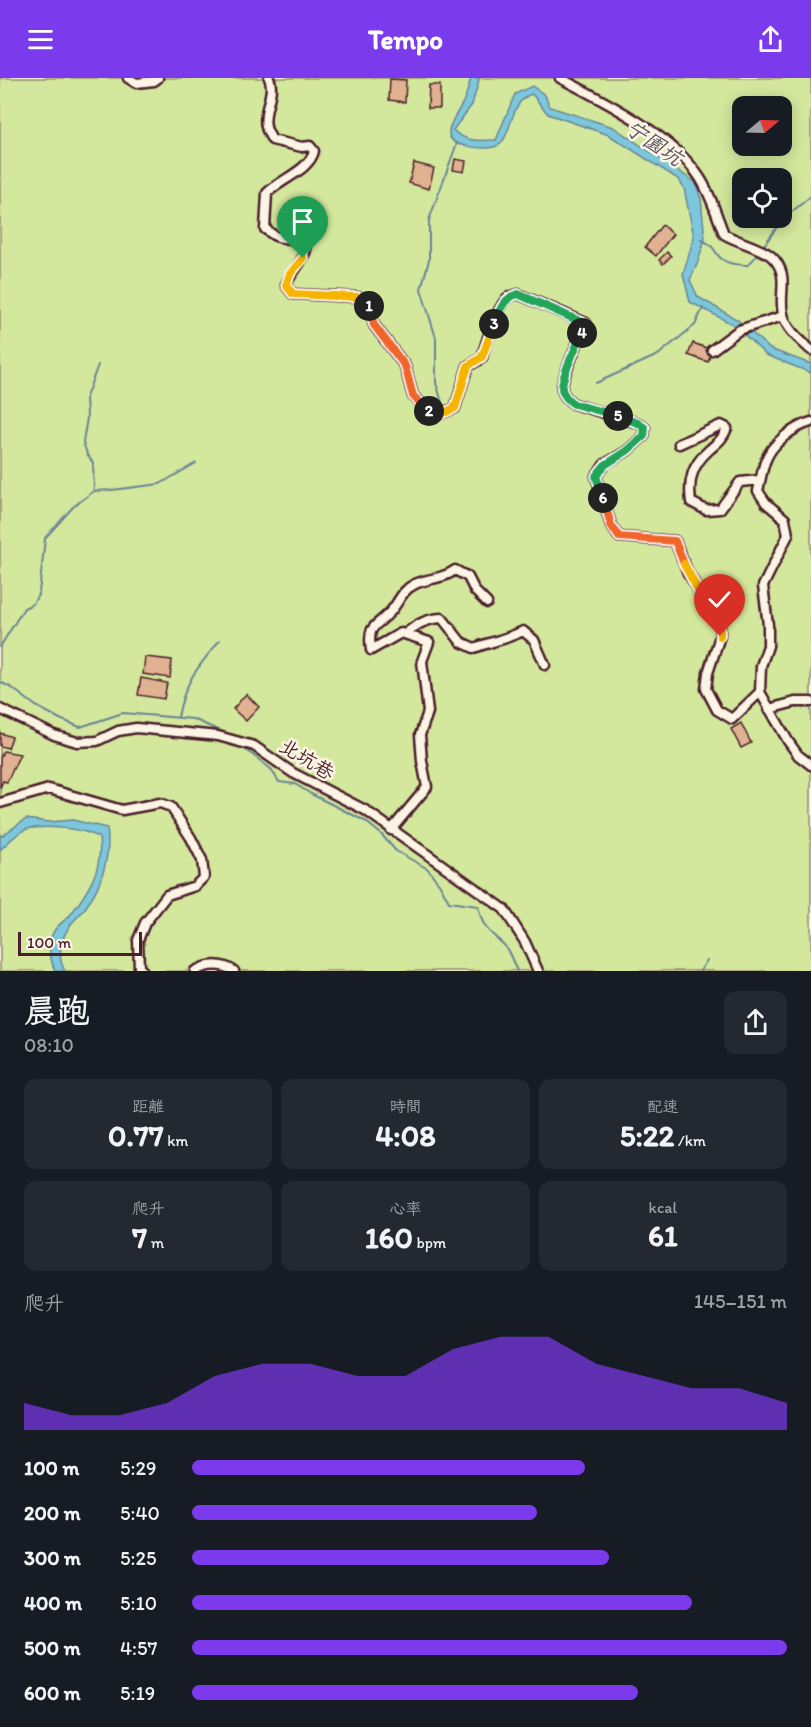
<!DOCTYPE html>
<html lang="zh-TW">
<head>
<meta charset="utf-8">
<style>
  :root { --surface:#171b24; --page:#242831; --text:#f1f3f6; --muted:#9ea1a6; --accent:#7c3aed }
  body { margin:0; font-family:Itim,"LXGW WenKai TC",sans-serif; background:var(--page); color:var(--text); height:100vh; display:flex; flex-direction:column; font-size:22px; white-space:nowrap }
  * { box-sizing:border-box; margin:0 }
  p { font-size:20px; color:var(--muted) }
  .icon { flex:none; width:33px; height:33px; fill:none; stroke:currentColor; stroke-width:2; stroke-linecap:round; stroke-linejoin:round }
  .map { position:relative; height:893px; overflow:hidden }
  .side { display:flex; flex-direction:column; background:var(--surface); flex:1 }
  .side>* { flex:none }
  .needle { width:39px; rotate:71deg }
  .tools { position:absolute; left:732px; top:18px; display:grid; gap:12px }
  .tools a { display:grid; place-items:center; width:60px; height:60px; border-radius:12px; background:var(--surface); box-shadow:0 3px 15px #0003; font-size:30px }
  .scale { position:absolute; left:18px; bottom:15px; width:124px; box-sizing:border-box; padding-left:6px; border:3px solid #4a1f2b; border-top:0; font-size:16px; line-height:21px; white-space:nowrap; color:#4a1f2b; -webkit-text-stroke:4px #fcf5e5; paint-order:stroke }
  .pin { position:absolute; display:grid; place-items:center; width:51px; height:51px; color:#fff; margin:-62px -26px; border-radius:50% 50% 50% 0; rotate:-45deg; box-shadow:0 0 6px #0007 }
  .pin .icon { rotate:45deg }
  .km { position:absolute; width:30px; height:30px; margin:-15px; border-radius:50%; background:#222; color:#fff; font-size:16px; line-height:30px; text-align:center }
  .round { display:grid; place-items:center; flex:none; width:63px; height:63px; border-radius:12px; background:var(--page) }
  .head { display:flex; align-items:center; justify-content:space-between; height:102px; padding:0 24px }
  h1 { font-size:33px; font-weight:700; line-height:45px }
  .stats { display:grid; grid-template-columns:repeat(3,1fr); gap:9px; height:102px; padding:6px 24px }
  .stats div { display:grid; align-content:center; border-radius:12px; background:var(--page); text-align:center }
  .stats b { font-size:30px; font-weight:700 }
  .stats small { font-size:16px; font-weight:400 }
  .stats p { font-size:16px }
  .chart { height:168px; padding:12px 24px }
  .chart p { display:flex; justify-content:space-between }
  .chart svg { width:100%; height:108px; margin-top:6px; fill:var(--accent); opacity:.7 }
  ul { padding:0 24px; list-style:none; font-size:20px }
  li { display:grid; grid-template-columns:96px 72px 1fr; align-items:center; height:45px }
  li i { height:15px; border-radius:8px; background:var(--accent) }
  header { display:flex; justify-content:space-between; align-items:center; height:78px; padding:0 24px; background:var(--accent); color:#fff; font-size:27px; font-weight:700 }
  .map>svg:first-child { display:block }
</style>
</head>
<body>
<header><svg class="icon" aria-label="menu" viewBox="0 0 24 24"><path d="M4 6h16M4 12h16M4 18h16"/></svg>Tempo<svg class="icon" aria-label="share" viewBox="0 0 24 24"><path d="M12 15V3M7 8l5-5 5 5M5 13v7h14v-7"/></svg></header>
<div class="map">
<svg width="811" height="893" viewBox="0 0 811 893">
  <rect width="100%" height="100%" fill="#fcf5e5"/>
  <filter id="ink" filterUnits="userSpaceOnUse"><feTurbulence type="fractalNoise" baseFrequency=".0167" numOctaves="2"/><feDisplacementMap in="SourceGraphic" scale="12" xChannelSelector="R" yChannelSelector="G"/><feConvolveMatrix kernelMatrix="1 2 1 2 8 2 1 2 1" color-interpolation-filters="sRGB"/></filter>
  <g filter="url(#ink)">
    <!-- green -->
    <path fill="#d4e89d" stroke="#8f8464" stroke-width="1.5" fill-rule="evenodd" d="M 0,0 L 811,0 L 811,893 L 0,893 ZM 742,28 L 782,28 L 782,68 L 742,68 ZM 742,100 L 782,100 L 782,140 L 742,140 Z"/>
    <!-- water -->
    <path fill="#7cc7dc" stroke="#688495" stroke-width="1.5" d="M 471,0 L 479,0 L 479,2 L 472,27 L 453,52 C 466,64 478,63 496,62 L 515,16 L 532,8 L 545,17 L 550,29 L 613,49 L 695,104 L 701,121 L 705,161 L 698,184 L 690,202 L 698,219 L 738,242 L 770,271 L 811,286 L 811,295 L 766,277 L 734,247 L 690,224 L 683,196 L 694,159 L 684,110 L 678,101 L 609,57 L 548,36 L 532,16 C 507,23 514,64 494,69 C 484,72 471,69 462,67 C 434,60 459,35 464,22 C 467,15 469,7 471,0 Z
      M 26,741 L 49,744 L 73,742 L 107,750 C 111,777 102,806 86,829 C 82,835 76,840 71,846 C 61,860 56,878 65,893 L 55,893 C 50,881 47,865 54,853 C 58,846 66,842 71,836 C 89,812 103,791 99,760 C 85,750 44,747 27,751 C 17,754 8,765 0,772 L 0,759 Z"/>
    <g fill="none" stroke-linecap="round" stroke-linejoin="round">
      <!-- stream -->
      <path stroke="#688495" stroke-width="2" d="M 702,162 C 717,169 714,176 723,182 C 730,187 741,187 748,187 L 759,175
        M 762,170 L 783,141 L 811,118
        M 596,305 L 658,277 L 695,247 L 703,230
        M 444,331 L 436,305 L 436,260 L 421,211 L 429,182 L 429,142 L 457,65
        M 94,413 L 112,412 L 160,406 L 196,385
        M 0,569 L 24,530 L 33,526 L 39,515 L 45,460 L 73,429 L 94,413 L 93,385 L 87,376 L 83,364 L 87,340 L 86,319 L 98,287
        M 0,604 L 12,610 L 36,628 L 60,641 L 80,649 L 123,635 L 193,641 L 227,656
        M 178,639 C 185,603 197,590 220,562
        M 241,668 L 271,691 L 279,704 L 295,706 L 311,716 L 365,743 L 381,756 L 396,773 L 428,791 L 440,807 L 449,824 L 478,828 C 483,852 488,852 504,867 C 510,874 513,885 517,893
        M 700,893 L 707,882"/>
    </g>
    <!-- building -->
    <path fill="#e0b291" stroke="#4a1f2b" stroke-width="1.5" d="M 390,1 L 406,2 L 405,24 L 389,22 Z
      M 429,7 L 440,7 L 440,30 L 428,30 Z
      M 455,81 L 466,83 L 464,94 L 453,92 Z
      M 414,85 L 434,90 L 429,111 L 409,105 Z
      M 662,147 L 673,156 L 656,178 L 645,169 Z
      M 667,174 L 671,178 L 663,186 L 659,182 Z
      M 693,265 L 712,272 L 708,284 L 688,277 Z
      M 145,579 L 172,582 L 170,600 L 143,596 Z
      M 141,600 L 167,605 L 164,621 L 138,617 Z
      M 246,616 L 259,629 L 246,643 L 233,631 Z
      M 741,645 L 751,665 L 741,670 L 731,651 Z
      M 0,655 L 12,659 L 8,670 L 0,668 Z
      M 3,673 L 20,676 L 7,704 L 3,703 L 0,710 L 0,680 Z"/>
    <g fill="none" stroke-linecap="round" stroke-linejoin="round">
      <!-- minor casing -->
      <g stroke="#4a1f2b" stroke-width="13">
        <path id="minor" d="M 128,0 L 136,5 L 154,3 L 158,0
          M 269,0 C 276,14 262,33 266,49 C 267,54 270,58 272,62 L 302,69 L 310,68 L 314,73 C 310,92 281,101 267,115 L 265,151 C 270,154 273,158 278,159 C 290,162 299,160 306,172 C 302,186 291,194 286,207 L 293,216 L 358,219 L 368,223 L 374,247 L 405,288 L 413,318 L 432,335 L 440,336 L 455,330 L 468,288 L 482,280 C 485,267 498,226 509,219 C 510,218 516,217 518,216 L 586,245 C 581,259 561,299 562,311 C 563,317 569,323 574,326 L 638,345 L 645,350 L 644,358 L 627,373 L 605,386 L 596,398 L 611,447 L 619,459 L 675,463 L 688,495 L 720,546 L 720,558 L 708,595 L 706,611 L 717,632 L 732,641 L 760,614
          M 560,0 C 604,23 670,56 698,97 C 710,114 716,136 724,156 C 737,164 760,169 771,178 C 791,196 778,215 783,236 C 786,251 800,262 811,272
          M 712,272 L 739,252 L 783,238
          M 811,344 C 793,349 771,366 765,384 C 762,393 760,404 758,413 L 766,425 L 785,441 L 788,457 L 763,508 L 768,547 L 768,568 L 761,588 L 760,614 L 788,663 L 798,677 L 811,687
          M 679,366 L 721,347 L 727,350 C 723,361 718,364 709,372 C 692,387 688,403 691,424 L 706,432 L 720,431 L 740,404 L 760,402
          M 405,556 C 417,546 426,541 442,540 L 461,564 L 474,570 C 490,564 507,561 523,553 L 534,562 L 545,587
          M 0,631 L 54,657 L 77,664 L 97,663 L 118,653 L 136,650 L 218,658 L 254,668 L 293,695 L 365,732 L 504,831 L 525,864 L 538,893
          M 769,631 L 795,624 L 811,624
          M 0,725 L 49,711 L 122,732 L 160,725 L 171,729 L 191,760 L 202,782 L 204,799 L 195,808 L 167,817 L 145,845 L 138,862 L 139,890 L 143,893
          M 391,752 L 427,709 L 422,683 L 420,657 L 428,634 L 422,583 L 429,564 L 401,555 L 371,572 C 367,545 376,550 391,533 C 399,524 402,512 415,506 C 428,500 444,501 455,492 L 468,499 L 475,513 L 487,525
          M 195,893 C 208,886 221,885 234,893"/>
      </g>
      <!-- minor -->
      <use href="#minor" stroke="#fcf5e5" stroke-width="8"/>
    </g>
  </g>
  <g fill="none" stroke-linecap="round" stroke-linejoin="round" filter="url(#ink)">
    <!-- split-1 casing -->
    <g stroke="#fff" stroke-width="12">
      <path id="split-1" d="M 303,180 L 290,196 L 286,207 L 293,216 L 358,219 L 368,223 L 369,228"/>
    </g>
    <!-- split-2 casing -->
    <g stroke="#fff" stroke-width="12">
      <path id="split-2" d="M 369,228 L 374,247 L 405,288 L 413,318 L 429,333"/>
    </g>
    <!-- split-3 casing -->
    <g stroke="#fff" stroke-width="12">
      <path id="split-3" d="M 429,333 L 441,336 L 455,330 L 468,288 L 482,279 L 494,246"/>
    </g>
    <!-- split-4 casing -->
    <g stroke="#fff" stroke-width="12">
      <path id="split-4" d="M 494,246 C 500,232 503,220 518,216 L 586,246 L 582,255"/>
    </g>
    <!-- split-5 casing -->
    <g stroke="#fff" stroke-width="12">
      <path id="split-5" d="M 582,255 C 577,268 561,298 562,311 C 563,317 569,323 574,326 L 618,338"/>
    </g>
    <!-- split-6 casing -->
    <g stroke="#fff" stroke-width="12">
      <path id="split-6" d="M 603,420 L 596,398 L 605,387 L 627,373 L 644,358 L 645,350 L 638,345 L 618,338"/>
    </g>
    <!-- split-7 casing -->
    <g stroke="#fff" stroke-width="12">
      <path id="split-7" d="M 603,420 L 611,447 L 619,459 L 675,463 L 684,486"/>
    </g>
    <!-- split-8 casing -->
    <g stroke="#fff" stroke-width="12">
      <path id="split-8" d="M 684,486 L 701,518 L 720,546 L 720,558"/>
    </g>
    <!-- split-1 -->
    <use href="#split-1" stroke="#f5b400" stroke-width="8"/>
    <!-- split-2 -->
    <use href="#split-2" stroke="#f0652b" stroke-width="8"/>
    <!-- split-3 -->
    <use href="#split-3" stroke="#f5b400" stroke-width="8"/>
    <!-- split-4 -->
    <use href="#split-4" stroke="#22a559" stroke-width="8"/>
    <!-- split-5 -->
    <use href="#split-5" stroke="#22a559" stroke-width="8"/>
    <!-- split-6 -->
    <use href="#split-6" stroke="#22a559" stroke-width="8"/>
    <!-- split-7 -->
    <use href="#split-7" stroke="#f0652b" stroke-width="8"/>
    <!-- split-8 -->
    <use href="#split-8" stroke="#f5b400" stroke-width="8"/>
  </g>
  <g text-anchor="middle" stroke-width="5" stroke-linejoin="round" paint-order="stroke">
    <!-- street labels -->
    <g font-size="20" fill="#4a1f2b" stroke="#fcf5e5">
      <text transform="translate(307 681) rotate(31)" y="7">北坑巷</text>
    </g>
    <!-- water labels -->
    <g font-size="21" font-style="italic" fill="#595160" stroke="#fcf5e5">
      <text transform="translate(654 65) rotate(34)" y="7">宁園坑</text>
    </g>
  </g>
</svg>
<div class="tools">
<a><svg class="needle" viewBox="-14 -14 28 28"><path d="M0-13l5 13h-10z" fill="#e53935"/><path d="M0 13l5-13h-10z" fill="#9ea1a6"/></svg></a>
<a><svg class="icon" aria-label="locate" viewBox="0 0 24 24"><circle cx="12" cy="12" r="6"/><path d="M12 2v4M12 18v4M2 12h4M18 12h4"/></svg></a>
</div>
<div class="scale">100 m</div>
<div class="pin" style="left:303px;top:180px;background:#1e9e55"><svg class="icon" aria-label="arrive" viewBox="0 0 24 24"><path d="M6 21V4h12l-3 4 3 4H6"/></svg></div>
<div class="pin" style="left:720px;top:558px;background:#d93025"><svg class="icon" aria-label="check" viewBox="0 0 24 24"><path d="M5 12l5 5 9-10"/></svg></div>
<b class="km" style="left:369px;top:228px">1</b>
<b class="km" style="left:429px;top:333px">2</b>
<b class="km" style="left:494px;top:246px">3</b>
<b class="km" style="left:582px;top:255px">4</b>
<b class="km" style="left:618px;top:338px">5</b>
<b class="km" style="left:603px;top:420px">6</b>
</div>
<section class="side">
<div class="head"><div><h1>晨跑</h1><p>08:10</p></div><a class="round"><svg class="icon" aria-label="share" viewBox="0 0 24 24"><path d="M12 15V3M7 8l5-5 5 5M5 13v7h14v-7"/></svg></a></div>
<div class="stats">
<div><p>距離</p><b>0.77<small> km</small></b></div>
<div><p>時間</p><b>4:08</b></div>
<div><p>配速</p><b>5:22<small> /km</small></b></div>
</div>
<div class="stats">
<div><p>爬升</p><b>7<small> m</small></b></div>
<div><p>心率</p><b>160<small> bpm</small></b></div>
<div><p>kcal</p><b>61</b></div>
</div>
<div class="chart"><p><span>爬升</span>145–151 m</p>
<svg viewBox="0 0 160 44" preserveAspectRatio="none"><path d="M0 44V33L10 38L20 38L30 33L40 22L50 17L60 17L70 22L80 22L90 11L100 6L110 6L120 17L130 22L140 27L150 27L160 33V44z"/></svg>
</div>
<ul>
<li><b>100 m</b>5:29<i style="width:66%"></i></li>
<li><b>200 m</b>5:40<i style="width:58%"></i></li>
<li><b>300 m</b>5:25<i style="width:70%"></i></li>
<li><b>400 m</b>5:10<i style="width:84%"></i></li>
<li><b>500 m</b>4:57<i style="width:100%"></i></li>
<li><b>600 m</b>5:19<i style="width:75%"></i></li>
</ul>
</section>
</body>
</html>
